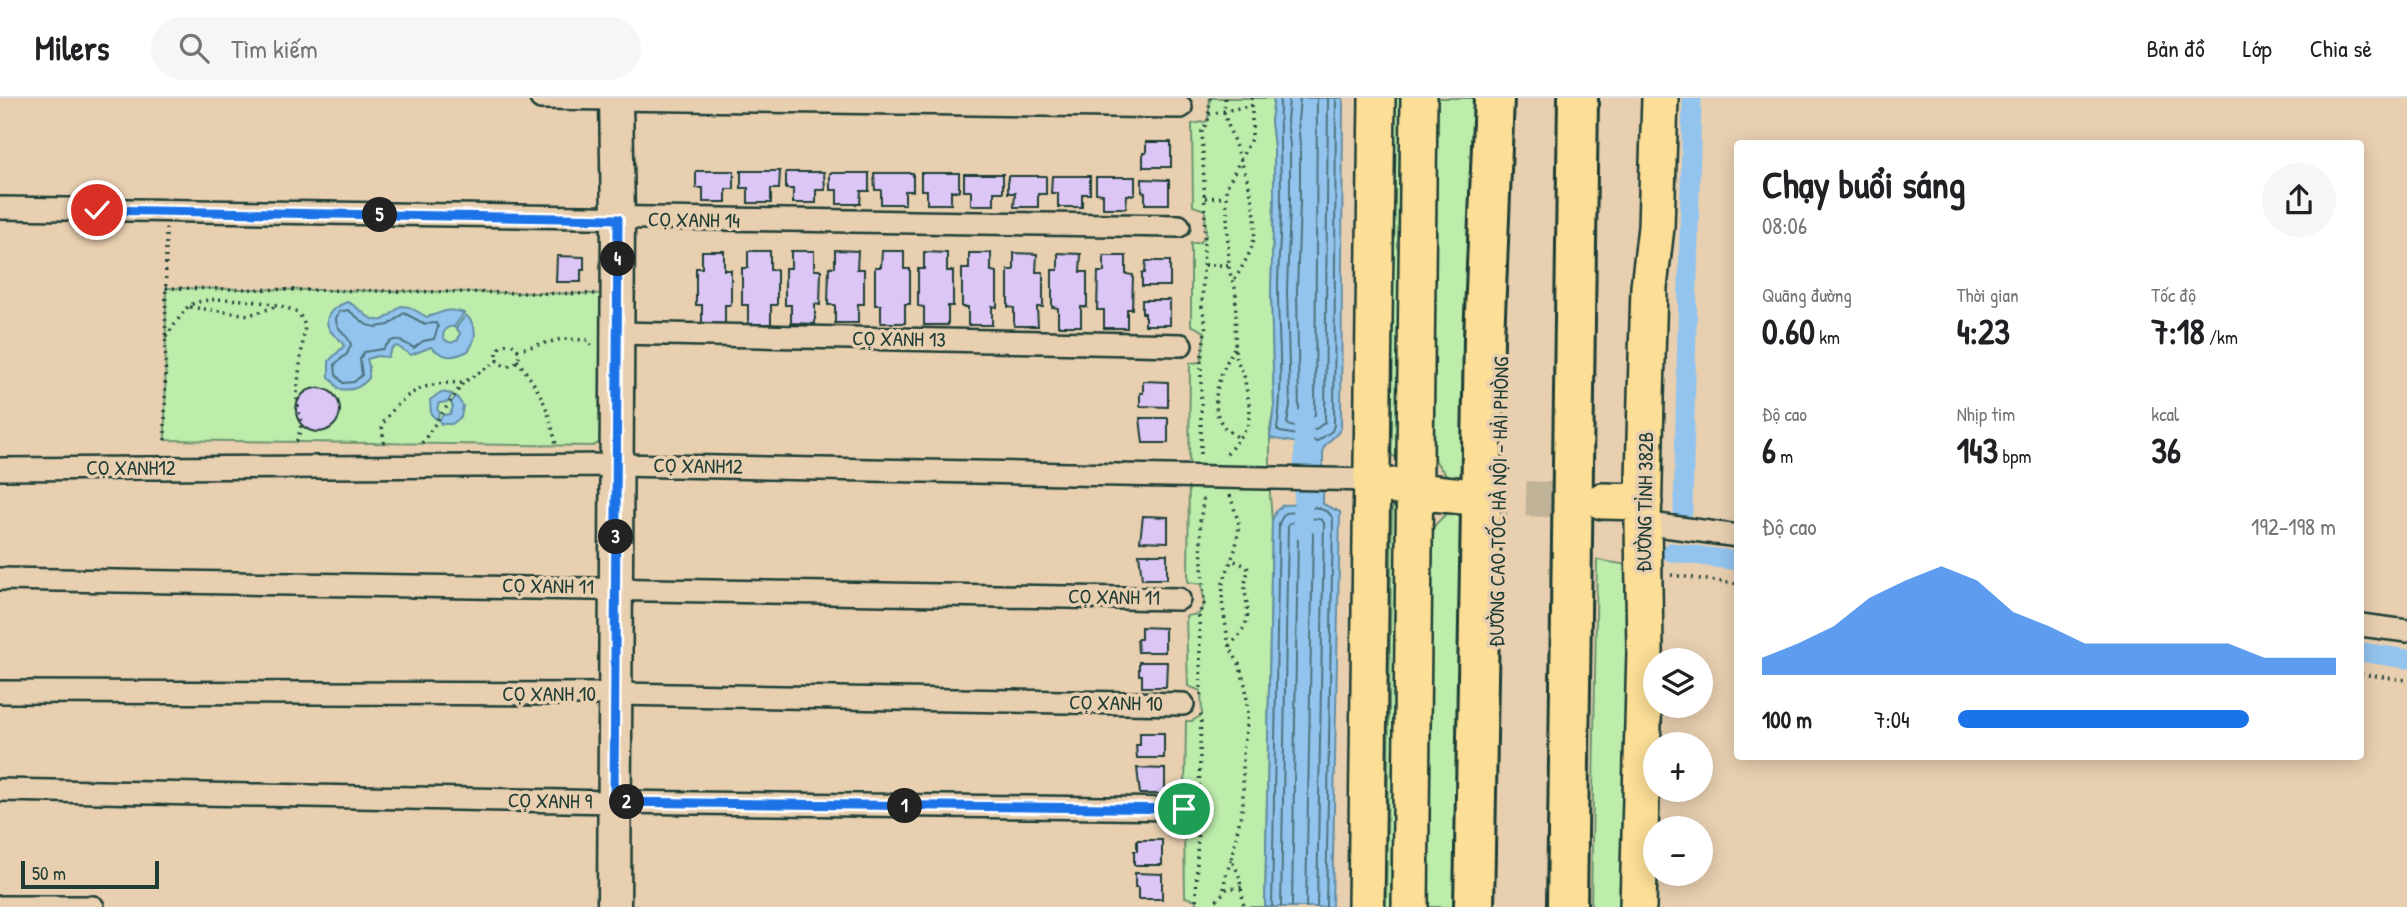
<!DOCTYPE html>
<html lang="vi">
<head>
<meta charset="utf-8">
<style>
  :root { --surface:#fff; --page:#f6f6f6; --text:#202124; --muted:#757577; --line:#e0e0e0; --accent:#1a73e8 }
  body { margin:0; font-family:"Patrick Hand",sans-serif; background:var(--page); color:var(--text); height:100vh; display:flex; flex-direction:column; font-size:26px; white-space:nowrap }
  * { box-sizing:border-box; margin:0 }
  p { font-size:23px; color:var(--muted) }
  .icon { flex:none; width:38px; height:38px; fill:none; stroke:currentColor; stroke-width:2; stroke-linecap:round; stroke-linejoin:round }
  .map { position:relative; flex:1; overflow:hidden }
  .drawer { position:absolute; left:1734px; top:42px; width:630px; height:620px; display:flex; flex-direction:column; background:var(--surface); border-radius:7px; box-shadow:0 4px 18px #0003 }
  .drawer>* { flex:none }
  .fabs { position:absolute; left:1643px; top:550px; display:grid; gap:14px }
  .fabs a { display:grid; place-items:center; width:70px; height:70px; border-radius:50%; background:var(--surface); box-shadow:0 4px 18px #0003; font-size:35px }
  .scale { position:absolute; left:21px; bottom:18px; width:138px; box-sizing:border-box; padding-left:7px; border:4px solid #1f3d34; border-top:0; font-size:19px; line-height:24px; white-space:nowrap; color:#1f3d34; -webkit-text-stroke:5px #e8cfb0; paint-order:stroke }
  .pin { position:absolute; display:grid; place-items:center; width:60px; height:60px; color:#fff; margin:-30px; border:4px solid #fff; border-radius:50%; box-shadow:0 2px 7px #0007 }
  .km { position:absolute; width:35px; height:35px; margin:-18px; border-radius:50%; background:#222; color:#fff; font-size:19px; line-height:35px; text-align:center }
  .round { display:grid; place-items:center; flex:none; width:74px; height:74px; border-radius:37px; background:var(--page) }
  .summary { display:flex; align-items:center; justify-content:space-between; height:119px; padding:0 28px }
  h1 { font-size:38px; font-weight:700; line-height:52px }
  .metrics { display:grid; grid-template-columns:repeat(3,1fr); gap:10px; height:119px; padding:7px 28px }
  .metrics div { display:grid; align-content:center }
  .metrics b { font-size:35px; font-weight:700 }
  .metrics small { font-size:19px; font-weight:400 }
  .metrics p { font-size:19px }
  .chart { height:196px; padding:14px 28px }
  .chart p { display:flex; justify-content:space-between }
  .chart svg { width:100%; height:126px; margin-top:7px; fill:var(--accent); opacity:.7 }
  ul { padding:0 28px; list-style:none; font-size:23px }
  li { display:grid; grid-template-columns:112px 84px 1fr; align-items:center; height:52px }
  li i { height:18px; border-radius:9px; background:var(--accent) }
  header { display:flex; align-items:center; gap:42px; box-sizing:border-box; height:98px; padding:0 35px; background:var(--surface); border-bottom:2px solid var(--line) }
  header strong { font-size:33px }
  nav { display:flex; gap:38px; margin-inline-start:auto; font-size:24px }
  .search { width:490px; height:63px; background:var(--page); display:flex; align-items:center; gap:18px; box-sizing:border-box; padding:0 24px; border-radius:38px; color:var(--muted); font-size:26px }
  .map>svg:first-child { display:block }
</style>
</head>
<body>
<header>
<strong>Milers</strong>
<div class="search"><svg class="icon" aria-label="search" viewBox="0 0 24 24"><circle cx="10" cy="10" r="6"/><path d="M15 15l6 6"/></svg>Tìm kiếm</div>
<nav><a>Bản đồ</a><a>Lớp</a><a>Chia sẻ</a></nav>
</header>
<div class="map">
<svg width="2407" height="809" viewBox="0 0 2407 809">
  <rect width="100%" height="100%" fill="#e8cfb0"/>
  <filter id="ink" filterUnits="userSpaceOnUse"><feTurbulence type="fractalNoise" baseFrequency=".0143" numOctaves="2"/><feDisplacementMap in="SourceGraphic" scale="14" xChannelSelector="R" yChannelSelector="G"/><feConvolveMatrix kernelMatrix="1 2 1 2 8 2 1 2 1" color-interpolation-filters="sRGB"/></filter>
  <g filter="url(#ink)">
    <!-- green -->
    <path fill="#bdecab" stroke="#6e9470" stroke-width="2" d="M 1210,0 L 1274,0 L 1271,23 L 1274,49 L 1274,105 L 1271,193 L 1274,308 L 1270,332 L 1270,396 L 1272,423 L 1265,809 L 1196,809 L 1196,802 L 1185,799 L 1184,729 L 1198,728 L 1199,697 L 1185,693 L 1186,623 L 1192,623 L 1202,617 L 1201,593 L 1188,588 L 1186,518 L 1199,516 L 1204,506 L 1202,486 L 1188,484 L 1190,265 L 1201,264 L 1205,234 L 1191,227 L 1191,145 L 1199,145 L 1206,139 L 1205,112 L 1193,108 L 1192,26 L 1208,23 Z
      M 1394,0 L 1404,0 L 1398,357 L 1395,359 L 1391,356 L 1389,351 Z
      M 1433,0 L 1485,0 L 1473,393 C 1448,381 1440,374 1428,349 Z
      M 166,190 L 604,196 L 603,337 L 599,345 L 593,348 L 165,342 Z
      M 1473,403 L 1465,809 L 1421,809 L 1431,432 C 1443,417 1454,408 1473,403 Z
      M 1394,409 L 1396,410 L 1391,809 L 1386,809 L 1392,410 Z
      M 1597,462 L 1628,467 L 1624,809 L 1591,809 Z"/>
    <!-- water -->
    <path fill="#92c4ee" stroke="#648ea4" stroke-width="2" d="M 1274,0 L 1343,0 L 1341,330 C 1336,340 1328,341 1323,351 L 1323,406 L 1340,414 L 1332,809 L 1265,809 L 1272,423 L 1276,413 L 1283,407 L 1307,406 L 1309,347 L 1270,340 L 1274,308 L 1271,193 L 1274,105 L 1274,49 L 1271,23 Z
      M 347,204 C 360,208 368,225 382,222 C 389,220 395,212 401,208 L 409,209 L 427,219 C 442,215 448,209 464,215 L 454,229 C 447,228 445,231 443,237 L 445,242 L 451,245 L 458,242 L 460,235 L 456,230 L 466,217 C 478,229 477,241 468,253 C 452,261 444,260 431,249 L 411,257 L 397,248 L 392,250 L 388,259 L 377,258 L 367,261 L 369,269 L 369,280 C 360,290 353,293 339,291 L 329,279 L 329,263 L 344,248 C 341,241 337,240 332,235 C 319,219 334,209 347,204 Z
      M 441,294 L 452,296 L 448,304 L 439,305 L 437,311 L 440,315 L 436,321 L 431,316 L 430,302 Z
      M 456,298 L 463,308 L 461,319 L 452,326 L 441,326 L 439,322 L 443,317 L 450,316 L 453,309 L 451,305 Z"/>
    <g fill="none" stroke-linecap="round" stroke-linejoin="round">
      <!-- shore -->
      <path stroke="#4d737e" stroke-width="2" d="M 1280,0 C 1279,36 1281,71 1281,107 C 1281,135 1278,164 1278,192 C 1278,239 1284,285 1277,331 L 1280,334 L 1309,339 L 1316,344 L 1332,333 L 1334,327 L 1336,0
        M 1289,0 L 1287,23 L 1290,47 L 1290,105 L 1287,193 L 1290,308 L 1287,325 L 1290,328 L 1315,332 L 1325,324 L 1328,0
        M 1300,0 L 1298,23 L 1300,47 L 1300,105 L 1297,193 L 1299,316 L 1302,320 L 1311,320 L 1315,317 L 1317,0
        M 348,212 L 367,227 L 376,229 L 389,227 L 404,215 L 425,226 L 436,225 L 438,229 L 434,241 L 423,243 L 414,250 C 400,243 395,235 383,251 L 364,254 L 360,261 L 362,277 L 354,284 L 343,285 L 336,277 L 335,266 L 347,256 L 351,247 C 348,235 335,232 336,220 L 339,214 Z
        M 1272,809 L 1279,425 L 1285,415 L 1307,413 L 1315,409 L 1328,414 L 1333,420 L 1326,809
        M 1281,809 L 1288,427 C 1294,421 1314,419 1322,422 L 1324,425 L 1317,809
        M 1292,809 L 1298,437 L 1300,434 L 1310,432 L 1313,436 L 1306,809"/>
      <!-- canal -->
      <path stroke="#92c4ee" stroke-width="19" d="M 1683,414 L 1692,0
        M 1303,433 L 1304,320
        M 1671,454 L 1738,463
        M 2361,554 L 2407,561"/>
    </g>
    <!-- building -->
    <path fill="#dcc6f6" stroke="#1f3d34" stroke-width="2" d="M 1146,44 L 1171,44 L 1171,69 L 1143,69 L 1143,55 L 1146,55 Z
      M 696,73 L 734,73 L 734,91 L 726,91 L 726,104 L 703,104 L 703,90 L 696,90 Z
      M 741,73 L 780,73 L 779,91 L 771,91 L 771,105 L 748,105 L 748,90 L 741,90 Z
      M 786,74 L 824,74 L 825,92 L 816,92 L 816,105 L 793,105 L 793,91 L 786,91 Z
      M 830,75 L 869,75 L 869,93 L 861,93 L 860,106 L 837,106 L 837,92 L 830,92 Z
      M 874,75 L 913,75 L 913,93 L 905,93 L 905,106 L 881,106 L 881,92 L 875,92 Z
      M 921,75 L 959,75 L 959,93 L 951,93 L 951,106 L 927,106 L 927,92 L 921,92 Z
      M 964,76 L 1003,76 L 1003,94 L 994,94 L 994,107 L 971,107 L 971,93 L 964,93 Z
      M 1008,78 L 1046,78 L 1046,96 L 1038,96 L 1038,109 L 1014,109 L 1015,95 L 1008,95 Z
      M 1052,78 L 1090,78 L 1090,96 L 1082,96 L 1082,109 L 1058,109 L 1058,95 L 1051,95 Z
      M 1096,79 L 1135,79 L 1135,97 L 1127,97 L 1126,110 L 1103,110 L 1103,96 L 1096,95 Z
      M 1142,81 L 1169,82 L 1169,106 L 1145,106 L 1145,95 L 1142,94 Z
      M 835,152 L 858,153 L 857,171 L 864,171 L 864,206 L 858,206 L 858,225 L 835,225 L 835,207 L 828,207 L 829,169 L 835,169 Z
      M 702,153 L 724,153 L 724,172 L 731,172 L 731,207 L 725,207 L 725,226 L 702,226 L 702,207 L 696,207 L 696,170 L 702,170 Z
      M 748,153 L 770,153 L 770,172 L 777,172 L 777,207 L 771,207 L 771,226 L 748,226 L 748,207 L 742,207 L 742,170 L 748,170 Z
      M 791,153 L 814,153 L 814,172 L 821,172 L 820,207 L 815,206 L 815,226 L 791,225 L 791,207 L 785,207 L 785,170 L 791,170 Z
      M 882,153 L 904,153 L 904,171 L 910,171 L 910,206 L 905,206 L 905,225 L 881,225 L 881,207 L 875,207 L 875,169 L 881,169 Z
      M 924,154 L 947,155 L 947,173 L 953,173 L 953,208 L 948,208 L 948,227 L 924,227 L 924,209 L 918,208 L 918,171 L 924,171 Z
      M 969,155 L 991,155 L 991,173 L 997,174 L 997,209 L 992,208 L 992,227 L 968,227 L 968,209 L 962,209 L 962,171 L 969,171 Z
      M 1014,155 L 1037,156 L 1036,174 L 1043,174 L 1043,209 L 1037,209 L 1038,228 L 1014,228 L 1014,210 L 1008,209 L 1008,172 L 1014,172 Z
      M 1058,155 L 1081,156 L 1080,174 L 1087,174 L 1087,209 L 1081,209 L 1081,228 L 1058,228 L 1058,210 L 1052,209 L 1052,172 L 1058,172 Z
      M 557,158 L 584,159 L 584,172 L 581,172 L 581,184 L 556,184 Z
      M 1104,158 L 1126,158 L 1126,176 L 1133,177 L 1132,211 L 1127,211 L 1127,230 L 1104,230 L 1104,212 L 1097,212 L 1098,174 L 1104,174 Z
      M 1146,163 L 1170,163 L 1170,188 L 1142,188 L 1142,175 L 1145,175 Z
      M 1142,202 L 1170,202 L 1170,227 L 1145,227 L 1145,215 L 1142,215 Z
      M 1143,283 L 1168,284 L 1168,309 L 1140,308 L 1140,295 L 1143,295 Z
      M296 312a22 22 0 1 1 44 0a22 22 0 1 1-44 0Z
      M 1140,320 L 1168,320 L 1168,345 L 1143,345 Z
      M 1143,418 L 1168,419 L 1168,444 L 1140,443 Z
      M 1139,456 L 1167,456 L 1167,481 L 1142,481 Z
      M 1141,529 L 1165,530 L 1165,554 L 1138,554 L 1137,541 L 1141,541 Z
      M 1139,564 L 1167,564 L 1166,589 L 1142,589 L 1142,577 L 1139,577 Z
      M 1140,635 L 1164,635 L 1164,660 L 1137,660 L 1136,647 L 1140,647 Z
      M 1137,670 L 1165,671 L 1165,696 L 1140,696 Z
      M 1137,742 L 1162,742 L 1162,767 L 1134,767 L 1134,753 L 1137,753 Z
      M 1135,775 L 1162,776 L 1162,801 L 1138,801 L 1138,789 L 1135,789 Z"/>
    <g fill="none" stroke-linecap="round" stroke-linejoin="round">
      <!-- primary-tunnel -->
      <path stroke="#c0b297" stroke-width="35" stroke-dasharray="35 18" stroke-linecap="butt" d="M 1473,399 L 1602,403"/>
      <!-- street casing -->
      <g stroke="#1f3d34" stroke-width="26">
        <path id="street" d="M 541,0 L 1181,9
          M 0,110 L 1179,128
          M 617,235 L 1181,247
          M 0,371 L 617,367 L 1373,382
          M 1643,425 L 1738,438
          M 0,481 L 1179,501
          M 2361,527 L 2407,533
          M 0,594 L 615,596 L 1183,606
          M 0,692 L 614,704 L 1183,711
          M 0,809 L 93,809"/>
      </g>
      <!-- secondary casing -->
      <g stroke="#1f3d34" stroke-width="37">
        <path id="secondary" d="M 614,809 L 618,121 L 616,0"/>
      </g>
      <!-- primary casing -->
      <g stroke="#1f3d34" stroke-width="40">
        <path id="primary" d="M 1394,388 L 1414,393 L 1473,399
          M 1602,403 L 1644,404
          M 1366,809 L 1377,0
          M 1410,809 C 1412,539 1417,270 1419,0
          M 1638,809 L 1645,553 L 1643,425 L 1647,259 L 1649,189 L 1656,129 L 1660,0"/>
      </g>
      <!-- highway casing -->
      <g stroke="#1f3d34" stroke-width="44">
        <path id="highway" d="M 1474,809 L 1484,240 L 1494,0
          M 1567,809 L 1578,0"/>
      </g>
      <!-- path -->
      <path stroke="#1f3d34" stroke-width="3.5" stroke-dasharray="2 5" stroke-linecap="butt" d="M 1225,0 L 1224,14 C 1235,53 1265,109 1252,148 C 1248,160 1240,172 1234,183
        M 1209,16 L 1254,7
        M 1205,100 L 1226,99
        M 1205,167 L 1229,167
        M 166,190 L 595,196
        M 190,209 L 249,217 L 275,209
        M 166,239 C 171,232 183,213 189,208 C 206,195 278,203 296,214 C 301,217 303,223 305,228 C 302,250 299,273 297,295 C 296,316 307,320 296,344
        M497 257a11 11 0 1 1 22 0a11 11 0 1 1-22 0Z
        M 1234,250 C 1222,272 1205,306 1225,330 C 1229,334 1235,337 1239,340
        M 517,252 L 562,241 L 588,242 L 593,250
        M 517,262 C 542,295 548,308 556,347
        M 165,342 L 166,130
        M 384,345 L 382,327 C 403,294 425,283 463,285
        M 422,345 L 463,285 L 498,262
        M 1201,356 L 1201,264 L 1206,226 L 1202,209 L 1205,112 L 1202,33 L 1208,23 L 1210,0
        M 1227,356 L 1248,328 L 1250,312 L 1244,277 L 1235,258 L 1236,193 L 1229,172 L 1226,90 L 1252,39 L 1252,0
        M 1230,397 L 1239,426 L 1236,449 L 1223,485 L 1222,503 L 1229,548 L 1239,566 L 1246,590 L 1248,616 L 1243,656 L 1243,707 L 1231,762 L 1239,776 L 1244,809
        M 1671,477 L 1738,486
        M 1229,548 C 1265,515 1235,501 1249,472 L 1246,468 L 1230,461
        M 2361,576 L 2407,582
        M 1201,597 L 1199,516 L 1204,506 L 1200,424 L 1204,397
        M 1199,702 L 1201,612
        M 1224,791 L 1225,780 L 1231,762
        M 1196,809 L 1198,724
        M 1215,809 L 1216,803 L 1227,791 L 1243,789"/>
      <!-- street -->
      <use href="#street" stroke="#e8cfb0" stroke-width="21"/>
      <!-- secondary -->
      <use href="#secondary" stroke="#e8cfb0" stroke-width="32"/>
      <!-- primary -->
      <use href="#primary" stroke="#fcde96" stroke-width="35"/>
      <!-- highway -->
      <use href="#highway" stroke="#fcde96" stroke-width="38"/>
    </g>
  </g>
  <g fill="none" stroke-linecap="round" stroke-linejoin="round" filter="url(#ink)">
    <!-- route casing -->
    <g stroke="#fff" stroke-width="14">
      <path id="route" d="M 97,112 L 618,121 L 614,704 L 1184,711"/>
    </g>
    <!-- route -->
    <use href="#route" stroke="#1a73e8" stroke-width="9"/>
  </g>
  <g text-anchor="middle" stroke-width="7" stroke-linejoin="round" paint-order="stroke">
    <!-- street labels -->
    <g font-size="21" fill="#1f3d34" stroke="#e8cfb0">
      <text transform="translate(694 122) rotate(1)" y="7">CỌ XANH 14</text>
      <text transform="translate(899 241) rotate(1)" y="7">CỌ XANH 13</text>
      <text transform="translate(698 368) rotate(1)" y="7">CỌ XANH12</text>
      <text x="131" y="377">CỌ XANH12</text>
      <text transform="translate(1499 404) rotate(-89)" y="7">ĐƯỜNG CAO TỐC HÀ NỘI - HẢI PHÒNG</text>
      <text transform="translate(1645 404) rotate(-89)" y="7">ĐƯỜNG TỈNH 382B</text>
      <text transform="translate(548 488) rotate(1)" y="7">CỌ XANH 11</text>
      <text transform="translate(1114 499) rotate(1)" y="7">CỌ XANH 11</text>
      <text x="549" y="603">CỌ XANH 10</text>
      <text transform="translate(1116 605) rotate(1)" y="7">CỌ XANH 10</text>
      <text transform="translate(550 703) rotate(1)" y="7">CỌ XANH 9</text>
    </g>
  </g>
</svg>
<div class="fabs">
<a><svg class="icon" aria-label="layers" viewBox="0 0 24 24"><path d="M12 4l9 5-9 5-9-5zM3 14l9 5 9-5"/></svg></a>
<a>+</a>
<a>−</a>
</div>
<div class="scale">50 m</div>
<div class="pin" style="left:1184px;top:711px;background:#1e9e55"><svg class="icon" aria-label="arrive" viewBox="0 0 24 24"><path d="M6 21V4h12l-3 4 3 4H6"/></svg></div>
<div class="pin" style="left:97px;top:112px;background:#d93025"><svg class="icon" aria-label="check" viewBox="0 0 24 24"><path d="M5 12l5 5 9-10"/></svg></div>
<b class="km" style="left:905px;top:708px">1</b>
<b class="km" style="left:627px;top:704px">2</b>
<b class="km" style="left:616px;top:439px">3</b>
<b class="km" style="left:618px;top:161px">4</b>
<b class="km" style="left:380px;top:117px">5</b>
<section class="drawer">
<div class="summary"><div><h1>Chạy buổi sáng</h1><p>08:06</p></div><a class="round"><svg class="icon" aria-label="share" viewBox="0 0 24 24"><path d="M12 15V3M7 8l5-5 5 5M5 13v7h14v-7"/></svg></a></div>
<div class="metrics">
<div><p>Quãng đường</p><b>0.60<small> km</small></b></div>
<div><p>Thời gian</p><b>4:23</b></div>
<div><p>Tốc độ</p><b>7:18<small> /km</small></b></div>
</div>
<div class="metrics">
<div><p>Độ cao</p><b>6<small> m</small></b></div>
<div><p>Nhịp tim</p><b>143<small> bpm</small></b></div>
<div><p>kcal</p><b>36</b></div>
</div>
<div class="chart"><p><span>Độ cao</span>192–198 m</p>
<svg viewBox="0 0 160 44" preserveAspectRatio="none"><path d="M0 44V38L10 33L20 27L30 17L40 11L50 6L60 11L70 22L80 27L90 33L100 33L110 33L120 33L130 33L140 38L150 38L160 38V44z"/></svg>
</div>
<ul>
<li><b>100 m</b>7:04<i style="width:77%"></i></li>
</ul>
</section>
</div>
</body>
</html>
